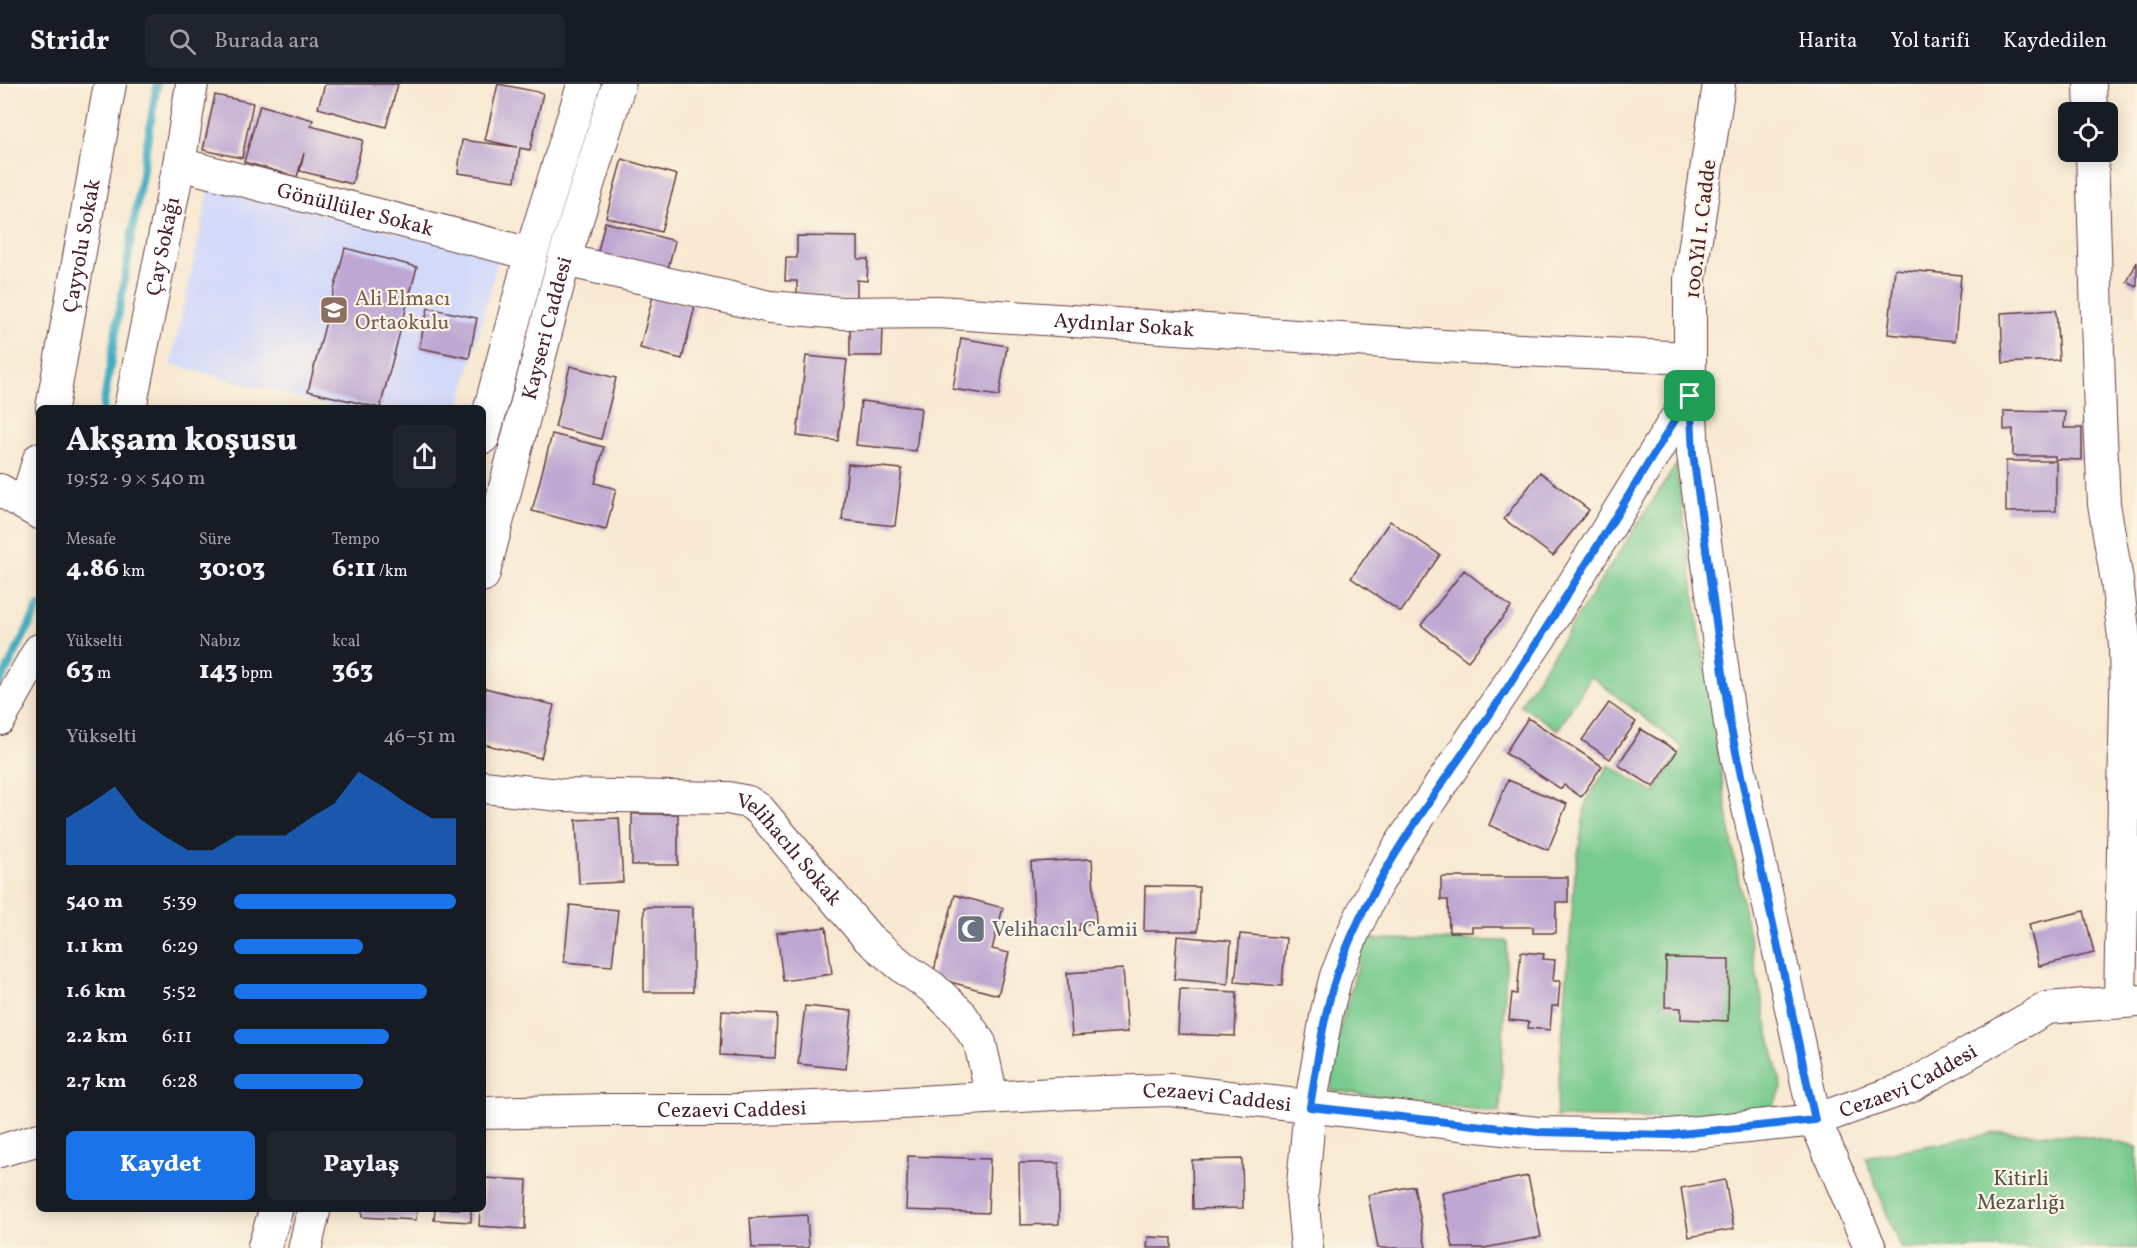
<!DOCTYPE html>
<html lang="tr">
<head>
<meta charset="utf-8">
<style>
  :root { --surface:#171b24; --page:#20242c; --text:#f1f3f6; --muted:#9ea1a6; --line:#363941; --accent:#1a73e8 }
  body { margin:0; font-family:Vollkorn,serif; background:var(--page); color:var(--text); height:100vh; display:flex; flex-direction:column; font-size:22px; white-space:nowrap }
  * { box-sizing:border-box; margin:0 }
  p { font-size:20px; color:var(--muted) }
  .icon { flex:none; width:33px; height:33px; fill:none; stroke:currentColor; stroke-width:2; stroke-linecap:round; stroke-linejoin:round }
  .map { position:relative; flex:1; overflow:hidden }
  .sheet { position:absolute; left:36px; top:321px; width:450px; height:807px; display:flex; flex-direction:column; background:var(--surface); border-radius:9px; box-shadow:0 3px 15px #0003 }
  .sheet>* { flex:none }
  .buttons { position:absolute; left:2058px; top:18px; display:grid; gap:12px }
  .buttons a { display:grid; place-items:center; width:60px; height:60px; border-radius:9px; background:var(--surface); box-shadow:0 3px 15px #0003; font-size:30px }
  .pin { position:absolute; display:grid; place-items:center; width:51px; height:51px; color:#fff; margin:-26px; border-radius:12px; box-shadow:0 3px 9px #0006 }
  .round { display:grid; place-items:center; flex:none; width:63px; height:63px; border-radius:9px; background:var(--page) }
  .head { display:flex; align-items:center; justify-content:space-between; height:102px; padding:0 30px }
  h1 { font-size:33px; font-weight:800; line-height:45px }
  .stats { display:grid; grid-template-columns:repeat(3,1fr); gap:9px; height:102px; padding:6px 30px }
  .stats div { display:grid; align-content:center }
  .stats b { font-size:26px; font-weight:800 }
  .stats small { font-size:16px; font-weight:400 }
  .stats p { font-size:16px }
  .chart { height:168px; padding:12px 30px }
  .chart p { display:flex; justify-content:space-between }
  .chart svg { width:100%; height:108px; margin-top:6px; fill:var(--accent); opacity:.7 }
  .cta { display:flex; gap:12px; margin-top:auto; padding:12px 30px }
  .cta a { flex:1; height:69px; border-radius:9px; background:var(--accent); color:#fff; font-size:24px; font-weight:800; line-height:69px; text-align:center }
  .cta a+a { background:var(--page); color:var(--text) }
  ul { padding:0 30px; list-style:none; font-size:20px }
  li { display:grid; grid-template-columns:96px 72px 1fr; align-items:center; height:45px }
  li i { height:15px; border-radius:8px; background:var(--accent) }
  header { display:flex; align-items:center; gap:36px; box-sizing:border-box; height:84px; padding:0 30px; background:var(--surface); border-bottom:2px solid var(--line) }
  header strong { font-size:28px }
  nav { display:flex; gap:33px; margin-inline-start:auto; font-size:21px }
  .search { width:420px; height:54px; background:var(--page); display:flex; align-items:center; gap:15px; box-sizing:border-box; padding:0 21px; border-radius:9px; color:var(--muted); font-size:22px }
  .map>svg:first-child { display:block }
</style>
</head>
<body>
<header>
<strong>Stridr</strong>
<div class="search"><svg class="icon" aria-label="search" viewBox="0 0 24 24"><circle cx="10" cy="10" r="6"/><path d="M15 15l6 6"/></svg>Burada ara</div>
<nav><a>Harita</a><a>Yol tarifi</a><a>Kaydedilen</a></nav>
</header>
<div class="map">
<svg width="2137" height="1164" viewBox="0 0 2137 1164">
  <rect width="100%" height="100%" fill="#fcf5e5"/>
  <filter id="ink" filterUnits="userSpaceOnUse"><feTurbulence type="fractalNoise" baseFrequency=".0167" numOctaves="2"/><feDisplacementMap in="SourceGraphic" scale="12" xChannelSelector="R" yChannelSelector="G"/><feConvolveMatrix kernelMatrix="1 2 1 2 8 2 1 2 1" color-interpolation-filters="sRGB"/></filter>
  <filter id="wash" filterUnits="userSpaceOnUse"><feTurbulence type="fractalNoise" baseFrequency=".008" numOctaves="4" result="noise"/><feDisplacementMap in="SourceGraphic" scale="24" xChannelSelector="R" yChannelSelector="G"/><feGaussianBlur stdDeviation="1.35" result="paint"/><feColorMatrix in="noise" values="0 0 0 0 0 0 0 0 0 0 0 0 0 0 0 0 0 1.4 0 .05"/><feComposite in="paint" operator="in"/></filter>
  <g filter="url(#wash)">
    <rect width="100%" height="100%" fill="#f8e9d2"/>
    <!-- built -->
    <path fill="#d3d9f9" d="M 210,103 L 499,173 L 459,324 L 334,324 L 171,280 Z"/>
    <!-- green -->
    <path fill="#78cb8e" stroke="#61755c" stroke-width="1.5" d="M 1676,381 C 1706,589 1732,799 1782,1004 L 1772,1024 C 1746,1033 1717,1032 1690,1033 C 1645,1035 1601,1034 1556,1033 L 1575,791 L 1586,718 L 1609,681 L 1654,709 L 1683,664 L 1591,592 L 1558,646 L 1520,621 Z
      M 1369,855 L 1507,857 L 1500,1029 L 1330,1006 L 1341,941 L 1362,867 Z
      M 2002,1048 L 2087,1052 L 2137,1063 L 2137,1164 L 1900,1164 L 1865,1073 Z"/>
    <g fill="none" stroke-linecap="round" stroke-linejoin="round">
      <!-- stream -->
      <path stroke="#42adc1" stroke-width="8" d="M 103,324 L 157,0
        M 0,599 L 39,522"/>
    </g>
    <g id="blocks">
      <!-- building -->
      <path fill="#bea7d2" d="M 325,0 L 398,0 L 386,43 L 318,24 Z
        M 498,0 L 543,9 L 530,66 L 520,64 L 515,97 L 458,89 L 462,56 L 517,63 L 485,56 Z
        M 215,11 L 253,19 L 242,74 L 203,66 Z
        M 260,21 L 313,36 L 311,42 L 363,56 L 352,100 L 300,87 L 304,69 L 297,93 L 244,78 Z
        M 622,75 L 677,91 L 661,148 L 606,133 Z
        M 605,138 L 675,157 L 667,189 L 597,171 Z
        M 797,152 L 858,153 L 858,175 L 868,175 L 867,197 L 857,196 L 857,216 L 797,215 L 797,197 L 785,197 L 786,174 L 797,174 Z
        M 345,164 L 417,183 L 380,324 L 308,307 Z
        M 2137,178 L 2137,203 L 2127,198 Z
        M 1895,185 L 1961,191 L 1955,257 L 1888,250 Z
        M 653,212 L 695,222 L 682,275 L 640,264 Z
        M 428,224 L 477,234 L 469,274 L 419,264 Z
        M 2056,226 L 2059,276 L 2003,279 L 2001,229 Z
        M 850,243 L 883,244 L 882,272 L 850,272 Z
        M 961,254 L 1007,262 L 999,312 L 953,305 Z
        M 806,272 L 847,276 L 838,357 L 797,352 Z
        M 570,282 L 616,294 L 601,355 L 555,343 Z
        M 861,317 L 921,324 L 916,367 L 856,361 Z
        M 2004,327 L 2065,328 L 2064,344 L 2082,344 L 2082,376 L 2055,375 L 2055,372 L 2013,372 L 2013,345 L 2004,346 Z
        M 552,350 L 604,363 L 595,399 L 616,405 L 606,446 L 532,427 Z
        M 2006,377 L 2056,377 L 2056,427 L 2006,428 Z
        M 848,380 L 902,385 L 895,442 L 842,436 Z
        M 1540,388 L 1589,426 L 1553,472 L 1504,435 Z
        M 1390,437 L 1440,471 L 1401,528 L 1351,494 Z
        M 1464,486 L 1511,523 L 1468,577 L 1421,541 Z
        M 485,604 L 554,621 L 541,674 L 483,660 Z
        M 1609,619 L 1636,638 L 1610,675 L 1582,656 Z
        M 1528,634 L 1602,682 L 1581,713 L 1564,701 L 1561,705 L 1505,669 Z
        M 1641,645 L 1677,667 L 1654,703 L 1618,681 Z
        M 1508,696 L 1567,720 L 1548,766 L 1489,741 Z
        M 632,730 L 678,730 L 678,781 L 632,781 Z
        M 619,734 L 623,798 L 579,800 L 576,736 Z
        M 1092,775 L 1096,839 L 1080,840 L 1080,846 L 1035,848 L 1031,778 Z
        M 1441,793 L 1568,793 L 1568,818 L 1556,818 L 1556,849 L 1533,849 L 1533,843 L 1472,843 L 1472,848 L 1449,848 L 1448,816 L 1441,816 Z
        M 1145,802 L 1199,803 L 1198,847 L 1144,847 Z
        M 955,811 L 1003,824 L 992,865 L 1009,869 L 998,911 L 932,893 Z
        M 570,821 L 618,826 L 612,882 L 564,878 Z
        M 644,823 L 693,823 L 693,908 L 644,908 Z
        M 2084,827 L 2094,869 L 2039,882 L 2029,840 Z
        M 826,843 L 832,890 L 783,897 L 777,849 Z
        M 1240,850 L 1286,854 L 1282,902 L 1235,898 Z
        M 1177,852 L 1231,857 L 1228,900 L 1174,895 Z
        M 1521,868 L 1544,870 L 1543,875 L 1555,876 L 1553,897 L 1560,897 L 1558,922 L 1552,922 L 1550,946 L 1528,944 L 1529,938 L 1509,936 L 1512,909 L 1517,910 Z
        M 1666,874 L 1729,875 L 1728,937 L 1681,935 L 1681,924 L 1665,923 Z
        M 1123,885 L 1128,948 L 1072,952 L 1067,889 Z
        M 1180,905 L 1237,908 L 1235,952 L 1178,950 Z
        M 805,922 L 852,927 L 846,985 L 798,980 Z
        M 722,927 L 777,930 L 775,974 L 720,971 Z
        M 908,1072 L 990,1075 L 988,1129 L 906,1126 Z
        M 1242,1075 L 1243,1124 L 1193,1125 L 1192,1076 Z
        M 1019,1079 L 1059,1079 L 1059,1140 L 1020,1141 Z
        M 1528,1092 L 1541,1153 L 1484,1164 L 1453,1164 L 1442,1109 Z
        M 483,1094 L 527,1096 L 525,1145 L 479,1142 L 480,1125 L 483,1125 Z
        M 1725,1096 L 1734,1145 L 1689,1153 L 1681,1104 Z
        M 1414,1102 L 1426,1164 L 1378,1164 L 1368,1111 Z
        M 362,1125 L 417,1125 L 416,1136 L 362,1133 Z
        M 435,1125 L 471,1125 L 471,1138 L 434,1136 Z
        M 807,1131 L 809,1164 L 752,1164 L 750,1134 Z
        M 1148,1153 L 1172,1154 L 1172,1164 L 1147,1164 Z"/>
    </g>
  </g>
  <g filter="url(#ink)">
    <use href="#blocks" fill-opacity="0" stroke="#643d44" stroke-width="1.5"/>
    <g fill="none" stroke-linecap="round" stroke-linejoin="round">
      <!-- minor casing -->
      <g stroke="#643d44" stroke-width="34">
        <g id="minor">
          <path d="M 1719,0 L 1690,195 L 1690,312 L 1693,370 L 1730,640 L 1815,1036 L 1870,1164"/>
          <path d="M 2090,0 L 2091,28"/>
          <path d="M 2092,68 L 2100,333 L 2104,420 L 2117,497 L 2125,561 L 2126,613 L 2120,918"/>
          <path id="s1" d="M 179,80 L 531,170"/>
          <path id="s2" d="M 564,176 L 770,223 L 842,229 L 938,228 L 1459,263 L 1690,274"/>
          <path id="s3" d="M 52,324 L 110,0"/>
          <path id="s4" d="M 130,324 L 179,80 L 192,0"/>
          <path d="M 0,406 L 39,429"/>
          <path d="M 25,421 L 39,375"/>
          <path d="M 0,635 L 39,566"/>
          <path id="s5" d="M 483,703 L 560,711 L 728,714 L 748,718 L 759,725 L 868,854 L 904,884 L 933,904 L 960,929 L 980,959 L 992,1013"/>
          <path id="s6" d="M 483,1029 L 609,1026 L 738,1026 L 867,1021 L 1071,1009 L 1170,1006 L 1537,1049 L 1670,1051 L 1815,1036 L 1909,1003 L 2047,924 L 2137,917"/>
          <path d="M 0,1067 L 39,1055"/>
          <path d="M 1307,1164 L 1302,1111 L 1310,1023 L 1327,927 L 1336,892 L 1354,847 L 1374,805 L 1400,761 L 1540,554 L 1690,312"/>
        </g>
      </g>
      <!-- major casing -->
      <g stroke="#643d44" stroke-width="35">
        <g id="major">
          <path d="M 483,353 L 531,170 L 584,0"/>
          <path id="s7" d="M 483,491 L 564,176 L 619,0"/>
          <path d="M 264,1164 L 276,1125"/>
          <path d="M 305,1164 L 314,1125"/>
        </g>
      </g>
      <!-- minor -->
      <use href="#minor" stroke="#fff" stroke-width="32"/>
      <!-- major -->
      <use href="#major" stroke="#fff" stroke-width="33"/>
    </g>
  </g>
  <g fill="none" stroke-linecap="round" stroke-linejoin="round" filter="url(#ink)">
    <!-- route casing -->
    <g stroke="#fff" stroke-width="12">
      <path id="route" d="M 1690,312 L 1693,370 L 1730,640 L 1815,1036 L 1670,1051 L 1538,1048 L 1310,1023 C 1318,974 1324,923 1342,876 C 1379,778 1447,696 1504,609 C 1569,511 1628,411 1690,312 Z"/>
    </g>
    <!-- route -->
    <use href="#route" stroke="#1a73e8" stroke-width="8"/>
  </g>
  <!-- icons -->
  <defs>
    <g id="school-square" transform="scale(1.5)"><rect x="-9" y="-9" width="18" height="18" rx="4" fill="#8d6e63" stroke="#fcf5e5"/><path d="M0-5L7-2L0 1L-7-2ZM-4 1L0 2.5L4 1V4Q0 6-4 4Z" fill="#fff"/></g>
    <g id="mosque-square" transform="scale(1.5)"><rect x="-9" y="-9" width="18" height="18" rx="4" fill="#6b7280" stroke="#fcf5e5"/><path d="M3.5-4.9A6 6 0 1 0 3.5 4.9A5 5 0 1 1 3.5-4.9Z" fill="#fff"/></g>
  </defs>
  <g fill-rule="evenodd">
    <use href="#school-square" x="334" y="226"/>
    <use href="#mosque-square" x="971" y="845"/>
  </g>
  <g text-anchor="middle" stroke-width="4.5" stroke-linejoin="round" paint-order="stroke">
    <!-- street labels -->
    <g font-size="21" fill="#4a1f2b" stroke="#fcf5e5">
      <text dy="7" stroke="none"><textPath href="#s1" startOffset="182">Gönüllüler Sokak</textPath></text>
      <text transform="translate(1700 145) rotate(-83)" y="7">100.Yıl 1. Cadde</text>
      <text dy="7" stroke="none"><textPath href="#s3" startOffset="165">Çayyolu Sokak</textPath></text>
      <text dy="7" stroke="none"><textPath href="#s4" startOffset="165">Çay Sokağı</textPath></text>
      <text dy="7" stroke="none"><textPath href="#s2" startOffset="566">Aydınlar Sokak</textPath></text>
      <text dy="7" stroke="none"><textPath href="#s7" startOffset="255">Kayseri Caddesi</textPath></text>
      <text dy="7" stroke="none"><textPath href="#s5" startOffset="328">Velihacılı Sokak</textPath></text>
      <text dy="7" stroke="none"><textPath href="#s6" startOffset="1437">Cezaevi Caddesi</textPath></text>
      <text dy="7" stroke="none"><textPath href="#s6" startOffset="735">Cezaevi Caddesi</textPath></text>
      <text dy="7" stroke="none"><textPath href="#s6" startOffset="249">Cezaevi Caddesi</textPath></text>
    </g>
    <!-- education labels -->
    <g font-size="21" fill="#785e54" stroke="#fcf5e5" text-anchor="start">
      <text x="355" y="221">Ali Elmacı<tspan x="355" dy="24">Ortaokulu</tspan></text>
    </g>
    <!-- worship labels -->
    <g font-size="21" fill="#5b616d" stroke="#fcf5e5" text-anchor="start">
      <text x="992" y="852">Velihacılı Camii</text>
    </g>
    <!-- park labels -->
    <g font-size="21" fill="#585349" stroke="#fcf5e5">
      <text x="2021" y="1101">Kitirli<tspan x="2021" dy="24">Mezarlığı</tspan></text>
    </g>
  </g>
</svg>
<div class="buttons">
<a><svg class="icon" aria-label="locate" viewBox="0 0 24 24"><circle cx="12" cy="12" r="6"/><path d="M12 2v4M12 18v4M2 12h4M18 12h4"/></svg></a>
</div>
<div class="pin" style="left:1690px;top:312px;background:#1e9e55"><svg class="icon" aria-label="arrive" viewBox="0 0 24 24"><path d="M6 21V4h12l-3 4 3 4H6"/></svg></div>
<section class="sheet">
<div class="head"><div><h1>Akşam koşusu</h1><p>19:52 · 9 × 540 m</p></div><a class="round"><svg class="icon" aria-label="share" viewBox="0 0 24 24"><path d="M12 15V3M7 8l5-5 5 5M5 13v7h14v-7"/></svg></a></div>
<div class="stats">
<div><p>Mesafe</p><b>4.86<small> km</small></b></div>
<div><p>Süre</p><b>30:03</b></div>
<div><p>Tempo</p><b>6:11<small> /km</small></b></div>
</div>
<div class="stats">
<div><p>Yükselti</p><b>63<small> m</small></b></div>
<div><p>Nabız</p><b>143<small> bpm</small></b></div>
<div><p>kcal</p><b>363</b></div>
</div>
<div class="chart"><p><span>Yükselti</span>46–51 m</p>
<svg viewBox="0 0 160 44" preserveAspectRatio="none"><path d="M0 44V25L10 19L20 12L30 25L40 32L50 38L60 38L70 32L80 32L90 32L100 25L110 19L120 6L130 12L140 19L150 25L160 25V44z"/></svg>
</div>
<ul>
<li><b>540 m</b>5:39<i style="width:100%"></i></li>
<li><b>1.1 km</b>6:29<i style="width:58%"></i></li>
<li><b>1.6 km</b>5:52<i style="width:87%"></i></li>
<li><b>2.2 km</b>6:11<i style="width:70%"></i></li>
<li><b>2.7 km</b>6:28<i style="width:58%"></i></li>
</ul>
<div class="cta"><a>Kaydet</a><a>Paylaş</a></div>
</section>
</div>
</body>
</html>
